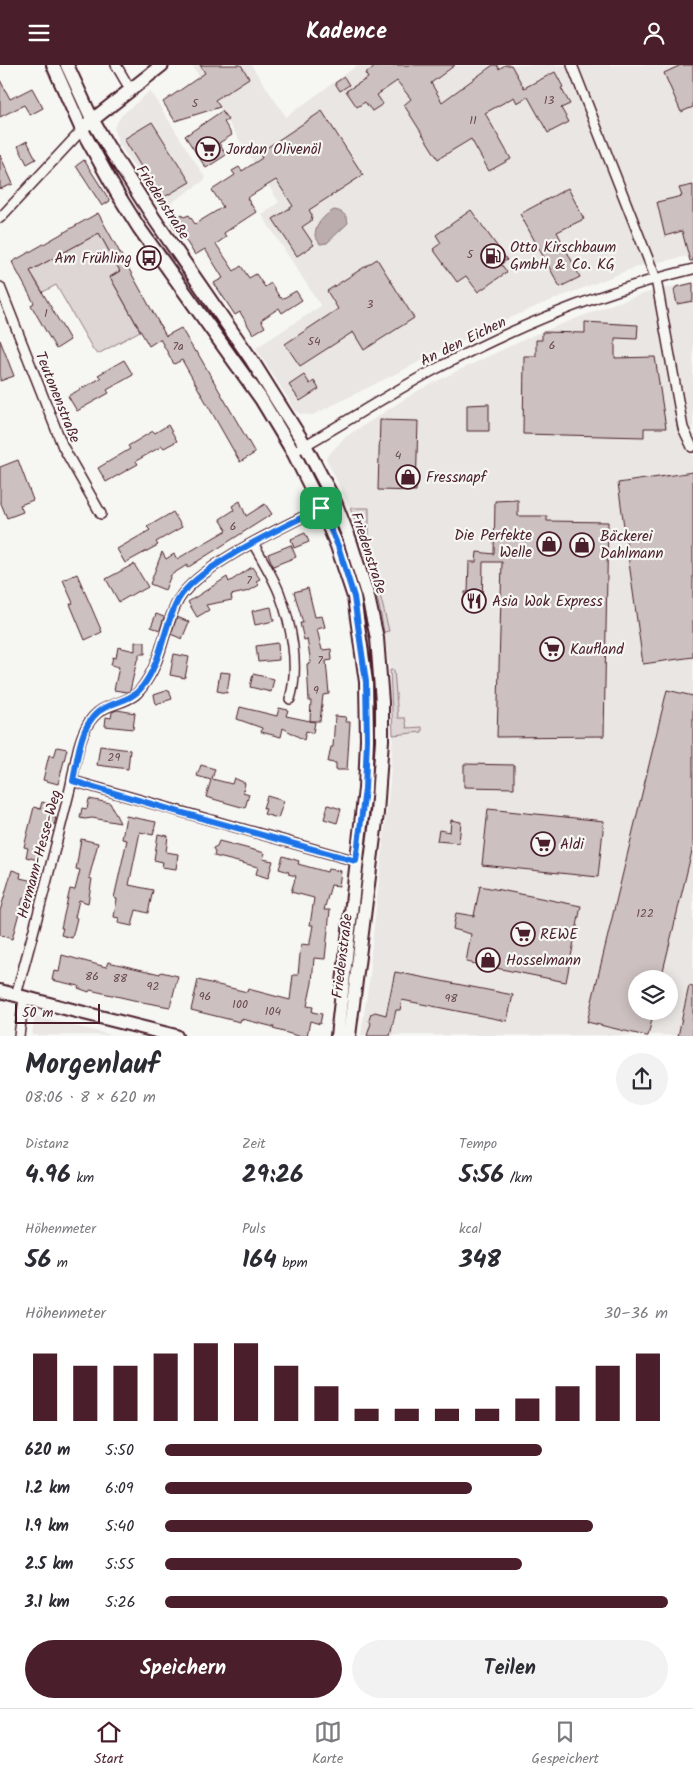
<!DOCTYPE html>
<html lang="de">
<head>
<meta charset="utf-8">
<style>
  :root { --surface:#fff; --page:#f2f2f3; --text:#2b2b33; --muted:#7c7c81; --line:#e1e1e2; --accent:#4a1f2b }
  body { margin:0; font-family:Kalam,sans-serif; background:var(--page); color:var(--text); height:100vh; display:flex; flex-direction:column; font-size:19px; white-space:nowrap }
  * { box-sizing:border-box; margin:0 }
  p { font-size:16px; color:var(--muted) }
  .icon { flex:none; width:28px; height:28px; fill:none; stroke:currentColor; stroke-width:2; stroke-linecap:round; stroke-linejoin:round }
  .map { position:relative; height:971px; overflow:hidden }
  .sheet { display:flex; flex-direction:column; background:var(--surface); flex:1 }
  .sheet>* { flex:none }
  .controls { position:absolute; left:628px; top:905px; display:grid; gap:10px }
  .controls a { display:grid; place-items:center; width:50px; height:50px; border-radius:50%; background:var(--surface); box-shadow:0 2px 12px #0003; font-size:25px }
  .scale { position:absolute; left:15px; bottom:12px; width:85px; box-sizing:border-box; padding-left:5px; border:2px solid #4a1f2b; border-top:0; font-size:14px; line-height:18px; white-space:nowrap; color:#4a1f2b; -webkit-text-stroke:4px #f6f6f2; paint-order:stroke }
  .pin { position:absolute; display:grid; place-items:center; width:42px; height:42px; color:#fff; margin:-21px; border-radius:10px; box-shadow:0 2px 8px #0006 }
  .round { display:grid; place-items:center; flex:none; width:52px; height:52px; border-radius:26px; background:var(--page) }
  .headline { display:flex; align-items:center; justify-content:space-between; height:85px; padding:0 25px }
  h1 { font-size:28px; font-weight:800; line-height:38px }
  .metrics { display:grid; grid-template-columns:repeat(3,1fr); gap:8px; height:85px; padding:5px 25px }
  .metrics div { display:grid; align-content:center }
  .metrics b { font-size:25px; font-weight:800 }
  .metrics small { font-size:14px; font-weight:400 }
  .metrics p { font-size:14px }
  .chart { height:140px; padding:10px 25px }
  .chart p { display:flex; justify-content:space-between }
  .chart svg { width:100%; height:90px; margin-top:5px; stroke:var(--accent); stroke-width:6 }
  .action { display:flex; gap:10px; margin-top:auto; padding:10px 25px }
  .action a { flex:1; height:58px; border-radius:30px; background:var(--accent); color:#fff; font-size:20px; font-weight:800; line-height:58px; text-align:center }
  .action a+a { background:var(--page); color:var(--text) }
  ul { padding:0 25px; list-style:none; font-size:16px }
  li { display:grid; grid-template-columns:80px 60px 1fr; align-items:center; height:38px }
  li i { height:12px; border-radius:6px; background:var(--accent) }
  header { display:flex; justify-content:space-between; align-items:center; height:65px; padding:0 25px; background:var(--accent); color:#fff; font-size:22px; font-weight:800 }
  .tab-bar { display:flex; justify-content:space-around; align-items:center; height:70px; border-top:1px solid var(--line); background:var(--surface); font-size:14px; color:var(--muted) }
  .tab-bar a { display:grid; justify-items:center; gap:2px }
  .tab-bar .active { color:var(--accent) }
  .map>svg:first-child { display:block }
</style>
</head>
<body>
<header><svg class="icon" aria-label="menu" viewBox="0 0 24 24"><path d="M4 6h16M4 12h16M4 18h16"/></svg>Kadence<svg class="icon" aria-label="person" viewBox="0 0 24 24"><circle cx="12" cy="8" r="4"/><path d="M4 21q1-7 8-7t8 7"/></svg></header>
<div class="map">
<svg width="693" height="971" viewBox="0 0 693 971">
  <rect width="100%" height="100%" fill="#f6f6f2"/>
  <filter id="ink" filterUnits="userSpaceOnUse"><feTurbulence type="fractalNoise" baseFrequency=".02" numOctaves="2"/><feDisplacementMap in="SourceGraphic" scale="10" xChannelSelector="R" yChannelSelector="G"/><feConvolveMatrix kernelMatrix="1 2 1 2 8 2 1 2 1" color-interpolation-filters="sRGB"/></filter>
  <g filter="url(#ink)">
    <!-- built -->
    <path fill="#e9e6e3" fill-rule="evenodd" d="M 192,0 L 251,0 L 286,52 L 358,0 L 693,0 L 693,190 L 639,201 L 537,241 L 487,263 L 313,350 L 301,349 L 296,346 L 256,283 L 321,241 L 262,150 L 279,137 Z
      M 150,26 L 206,114 L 162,144 L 119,79 L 114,63 L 121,51 Z
      M 693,217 L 693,970 L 361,970 L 371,903 L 371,889 L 390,717 L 393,670 L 390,605 L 379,537 L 365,483 L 350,443 L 326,393 L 344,373 L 419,325 L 451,309 L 534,270 L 613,239 L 650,227 ZM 636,914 L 669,914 L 669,946 L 636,946 Z
      M 35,951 L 111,970 L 32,970 Z"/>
    <!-- green -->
    <path fill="#ddd6d5" stroke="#947a80" d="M 99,168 L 120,206 L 110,212 L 140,266 L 98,289 L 94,286 L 56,220 L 43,227 L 30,206 Z
      M 150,168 C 184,206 213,249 242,291 L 240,293 L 212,253 L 199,241 L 150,171 Z
      M 350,443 L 369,443 L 369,485 L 389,566 L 384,567 C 377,525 365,484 350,443 Z
      M 342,465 L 354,501 L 371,572 L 378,655 L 375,655 L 372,597 L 361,536 L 357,517 L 345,492 L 338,470 Z
      M 390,605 L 394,605 L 398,653 L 405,653 L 407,663 L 422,662 L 422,667 L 393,670 Z"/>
    <!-- water -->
    <path fill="#bbadae" stroke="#8e747a" d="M 334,145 C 342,146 347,150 348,158 L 327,178 L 320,179 L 315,171 C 315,160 324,150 334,145 Z"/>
    <!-- building -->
    <path fill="#ccc1c0" stroke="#4a1f2b" d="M 200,0 L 241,0 L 249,13 L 215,35 L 220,42 L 175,56 L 163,37 L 205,8 Z
      M 379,0 L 455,0 L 431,18 L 442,37 L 493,0 L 497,0 L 499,4 L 505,0 L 511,0 L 524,23 L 555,7 L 563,22 L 561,23 L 570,39 L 561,43 L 569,57 L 548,68 L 528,32 L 517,38 L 514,32 L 485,48 L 511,94 L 489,106 L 471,74 L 438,94 L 404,40 L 411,34 L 397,16 L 377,30 L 383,39 L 372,46 L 365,37 L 357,42 L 346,26 L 368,13 L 365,8 Z
      M 681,0 L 693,0 L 693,42 L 681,47 L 664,8 Z
      M 344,12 L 349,20 L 340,26 L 335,18 Z
      M 0,15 L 10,34 L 32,23 L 43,43 L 30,50 L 24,40 L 0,52 Z
      M 222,46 L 228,55 L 224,57 L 232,70 L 219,78 L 226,90 L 206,103 L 185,71 Z
      M 322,46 L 363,110 L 309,145 L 312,150 L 311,156 L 302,162 L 314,180 L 297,191 L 273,154 L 293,141 L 276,115 L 247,133 L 256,147 L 224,168 L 226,172 L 216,179 L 234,206 L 241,201 L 249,213 L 256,209 L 265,222 L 271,218 L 280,233 L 281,232 L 282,234 L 296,226 L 302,235 L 282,248 L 279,243 L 261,255 L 265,262 L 253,269 L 240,247 L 235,250 L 214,218 L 223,213 L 205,184 L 195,190 L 181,168 L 179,170 L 171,157 L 182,149 L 184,152 L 189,150 L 195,159 L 223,142 L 212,125 L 235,110 L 232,106 L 239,102 L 242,106 L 262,93 L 259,88 Z
      M 152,57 L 190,117 L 161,134 L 124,74 Z
      M 27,76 L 36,94 L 27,99 L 18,81 Z
      M 0,90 L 13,119 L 0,124 Z
      M 84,95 L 110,136 L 102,141 L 76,101 Z
      M 693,120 L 693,196 L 690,196 L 682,166 L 665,171 L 657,137 L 682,131 L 679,123 Z
      M 568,123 L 584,154 L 557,167 L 580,212 L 560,222 L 520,149 Z
      M 471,145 L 507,195 L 501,199 L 507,207 L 478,227 L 466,211 L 457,217 L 433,184 L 441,178 L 436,170 Z
      M 98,148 L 166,271 L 181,263 L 195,287 L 197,287 L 255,388 L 240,397 L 182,295 L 174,299 L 160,274 L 149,281 L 110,212 L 120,206 L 99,168 L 30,206 L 70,275 L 56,284 L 31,240 L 34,238 L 12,197 Z
      M 377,194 L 414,253 L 364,285 L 353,267 L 300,301 L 285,279 L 338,244 L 327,226 Z
      M 693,218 L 693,236 L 677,239 L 674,225 L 676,222 Z
      M 585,257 L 638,260 L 637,274 L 615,273 L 615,293 L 655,292 L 666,363 L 644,363 L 644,372 L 523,369 L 524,291 L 536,291 L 536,275 L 542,275 L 542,267 L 585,268 Z
      M 0,275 L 14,311 L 0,316 Z
      M 124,295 L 133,310 L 107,325 L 109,328 L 77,346 L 68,331 L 101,313 L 98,310 Z
      M 304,310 L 310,319 L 314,316 L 319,324 L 300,336 L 289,320 Z
      M 489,339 L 489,366 L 467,366 L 467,340 Z
      M 380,355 L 418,356 L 416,426 L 378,425 Z
      M 168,360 L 177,376 L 164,383 L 162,381 L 136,396 L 138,399 L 106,417 L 98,403 L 130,384 L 128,381 L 153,366 L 155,368 Z
      M 18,395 L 33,435 L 20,440 L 23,447 L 7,453 L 0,436 L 0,402 Z
      M 693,407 L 693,592 L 643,599 L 618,418 Z
      M 518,435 L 518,451 L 547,451 L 547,456 L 608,457 L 604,671 L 497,672 L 502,497 L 483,497 L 482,544 L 465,544 L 465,527 L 468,527 L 469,497 L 476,497 L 477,487 L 494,489 L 495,436 Z
      M 240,436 L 246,451 L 265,439 L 272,449 L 187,503 L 187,500 L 171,510 L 165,525 L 150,519 L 162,487 L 166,494 L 174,489 L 177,494 L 227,465 L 220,454 L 234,445 L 232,441 Z
      M 173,447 L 182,462 L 156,477 L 158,480 L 125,498 L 117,484 L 150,465 L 147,462 Z
      M 305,468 L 309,477 L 294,483 L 291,474 Z
      M 291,480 L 296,492 L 273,501 L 268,489 Z
      M 134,499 L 148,522 L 139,527 L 138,526 L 119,537 L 106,514 Z
      M 252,502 L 260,514 L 256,516 L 259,520 L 249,526 L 231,530 L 232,535 L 206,540 L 209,545 L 197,552 L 188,537 L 227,512 L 229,517 Z
      M 77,509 L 102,567 L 85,575 L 70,539 L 73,538 L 63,515 Z
      M 308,523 L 315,552 L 322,551 L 325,562 L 317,564 L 322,585 L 331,584 L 332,595 L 326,596 L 329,629 L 323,630 L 320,656 L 310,656 L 311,636 L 309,636 L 307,599 L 311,598 L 307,574 L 304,575 L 300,558 L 303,558 L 294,527 Z
      M 271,542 L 274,556 L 255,560 L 252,546 Z
      M 156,549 L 164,552 L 160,565 L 151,562 Z
      M 177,552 L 189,557 L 182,574 L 171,569 Z
      M 135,577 L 145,577 L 145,589 L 139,589 L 139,594 L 137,595 L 130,626 L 127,627 L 114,625 L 119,602 L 111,600 L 113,592 L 116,593 L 118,582 L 135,586 Z
      M 278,578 L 279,595 L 258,597 L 256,581 Z
      M 174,589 L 189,592 L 185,613 L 170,610 Z
      M 220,607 L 230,608 L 227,628 L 217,626 Z
      M 253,609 L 274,614 L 271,627 L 250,622 Z
      M 169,625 L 172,634 L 156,639 L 154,630 Z
      M 667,625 L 693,631 L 693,782 L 661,914 L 636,914 L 636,946 L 654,946 L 648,971 L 646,971 L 587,957 Z
      M 240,642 L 277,651 L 279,643 L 288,645 L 286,651 L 315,657 L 313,668 L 306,666 L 304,675 L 283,663 L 281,672 L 261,667 L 262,663 L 237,654 Z
      M 117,645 L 135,648 L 133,664 L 105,661 L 106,652 L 111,653 L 112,647 Z
      M 335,651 L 346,652 L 345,657 L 350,657 L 347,705 L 336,705 L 336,698 L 328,697 L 331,682 L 333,682 Z
      M 100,681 L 130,685 L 128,704 L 97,700 Z
      M 57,682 L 67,684 L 58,719 L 43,715 L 49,690 L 54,692 Z
      M 464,699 L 514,700 L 514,723 L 464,722 Z
      M 201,700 L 215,704 L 212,714 L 232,719 L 234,713 L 245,718 L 243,727 L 249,729 L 245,743 L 206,732 L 211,715 L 197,711 Z
      M 267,731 L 284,736 L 278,753 L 264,749 L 266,744 L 263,743 Z
      M 89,734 L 110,738 L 120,758 L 92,753 L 85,754 L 80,753 L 82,743 L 87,744 Z
      M 42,737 L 52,740 L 49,751 L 56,753 L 54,760 L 47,759 L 38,795 L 26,792 L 28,783 L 24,782 L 34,742 L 40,744 Z
      M 328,740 L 341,744 L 337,758 L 324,754 Z
      M 488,744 L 604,756 L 598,812 L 482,800 Z
      M 126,751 L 156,757 L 153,770 L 140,767 L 129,820 L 153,825 L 148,848 L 136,845 L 132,861 L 118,858 L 119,853 L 114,852 L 117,834 L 114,833 L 127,775 L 122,774 Z
      M 451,755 L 461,757 L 459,778 L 437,776 L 439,765 L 450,767 Z
      M 158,769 L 168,771 L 166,787 L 178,789 L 176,804 L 162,802 L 163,797 L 154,795 Z
      M 81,774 L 98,778 L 89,813 L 92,814 L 88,838 L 79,835 L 75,852 L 77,853 L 72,873 L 61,870 L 63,863 L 61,863 L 70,824 L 75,825 L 80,805 L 76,804 Z
      M 219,776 L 265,788 L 263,794 L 273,796 L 268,813 L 256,809 L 258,802 L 214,791 L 215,787 L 213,783 L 217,781 Z
      M 283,791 L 299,796 L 298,799 L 327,807 L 328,804 L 341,806 L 339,821 L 331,820 L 324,845 L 330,845 L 325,894 L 314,893 L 312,918 L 307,941 L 313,942 L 312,947 L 322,949 L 320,959 L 310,956 L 307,971 L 298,971 L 273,964 L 274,962 L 246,955 L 241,954 L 240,957 L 191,945 L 198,915 L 247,927 L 248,924 L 290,935 L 293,910 L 298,910 L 301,879 L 310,880 L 310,877 L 313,860 L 310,860 L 314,833 L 291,827 L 296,811 L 288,809 L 289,807 L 279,804 Z
      M 12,805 L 21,808 L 20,813 L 33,816 L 28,835 L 23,833 L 12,874 L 0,870 L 0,846 Z
      M 480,821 L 581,841 L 566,917 L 466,897 L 471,869 L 453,864 L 456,848 L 474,851 Z
      M 62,890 L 106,902 L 108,897 L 160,909 L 161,907 L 178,911 L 170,942 L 142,937 L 90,925 L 89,927 L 78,923 L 79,921 L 52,915 L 54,906 L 59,907 Z
      M 395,907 L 513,930 L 507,956 L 402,935 L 400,945 L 396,945 L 390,971 L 367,971 L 371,958 L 369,955 L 371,949 L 375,947 L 386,950 Z
      M 689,921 L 693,922 L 693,971 L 678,971 Z"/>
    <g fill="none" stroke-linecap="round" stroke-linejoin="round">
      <!-- street casing -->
      <g stroke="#4a1f2b" stroke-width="12">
        <path id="street" d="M 116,0 L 130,24
          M 572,0 L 656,214 L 683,363 L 692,382
          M 0,153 L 82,65
          M 0,222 L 63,382 L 101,449
          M 293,387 C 340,361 385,331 432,306 C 514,262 602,226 693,204
          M 253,478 C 262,494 272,510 279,527 C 291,558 300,601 290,634
          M 73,716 L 356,796
          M 16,930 C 35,863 52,796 69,728 C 75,706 76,679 88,659 C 102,637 118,642 135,630 C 140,626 144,620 147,615 C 163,591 164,559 179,534 C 199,500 285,461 321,443
          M 19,971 L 24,933"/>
      </g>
      <!-- secondary casing -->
      <g stroke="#4a1f2b" stroke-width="16">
        <path id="secondary" d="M 53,0 L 82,65 L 117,128 L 139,163 L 261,334 L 293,387 L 321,443 L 337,481 L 354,532 L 366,617 L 367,674 L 365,724 L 337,971
          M 67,0 L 92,54 L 107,80 L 155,155 L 251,294 L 305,380 L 335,437 L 350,475 L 368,532 L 377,573 L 382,637 L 382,675 L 377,748 L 349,971
          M 86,60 L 162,0
          M 0,926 L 72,945 L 176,971"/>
      </g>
      <!-- street -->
      <use href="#street" stroke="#f6f6f2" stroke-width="9"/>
      <!-- secondary -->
      <use href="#secondary" stroke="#f6f6f2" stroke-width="12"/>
    </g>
  </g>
  <g fill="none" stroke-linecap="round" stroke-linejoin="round" filter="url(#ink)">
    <!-- route casing -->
    <g stroke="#fff" stroke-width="10">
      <path id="route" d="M 321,443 L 338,481 L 354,532 L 366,617 L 367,674 L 365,724 L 356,796 L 172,745 L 73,716 C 78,691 80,654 106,642 C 119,636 133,634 142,622 C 162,597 163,562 178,535 C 197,501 286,461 321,443 Z"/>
    </g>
    <!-- route -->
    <use href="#route" stroke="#1a73e8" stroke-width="6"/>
  </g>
  <!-- icons -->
  <defs>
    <g id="supermarket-ring" transform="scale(1.25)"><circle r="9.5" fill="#f6f6f2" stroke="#4a1f2b" stroke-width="1.5"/><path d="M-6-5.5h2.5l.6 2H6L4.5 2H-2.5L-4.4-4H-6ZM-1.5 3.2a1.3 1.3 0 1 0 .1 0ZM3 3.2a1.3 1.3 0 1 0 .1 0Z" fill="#4a1f2b"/></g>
    <g id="fuel-ring" transform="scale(1.25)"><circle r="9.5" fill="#f6f6f2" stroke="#4a1f2b" stroke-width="1.5"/><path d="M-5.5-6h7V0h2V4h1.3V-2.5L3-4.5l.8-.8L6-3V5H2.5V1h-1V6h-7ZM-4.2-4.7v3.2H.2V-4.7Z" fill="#4a1f2b"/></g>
    <g id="bus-ring" transform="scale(1.25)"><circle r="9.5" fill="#f6f6f2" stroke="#4a1f2b" stroke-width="1.5"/><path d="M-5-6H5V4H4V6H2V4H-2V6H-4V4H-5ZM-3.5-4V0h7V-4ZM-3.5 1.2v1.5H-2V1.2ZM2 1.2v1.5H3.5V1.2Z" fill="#4a1f2b"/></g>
    <g id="shop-ring" transform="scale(1.25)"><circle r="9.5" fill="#f6f6f2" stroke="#4a1f2b" stroke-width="1.5"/><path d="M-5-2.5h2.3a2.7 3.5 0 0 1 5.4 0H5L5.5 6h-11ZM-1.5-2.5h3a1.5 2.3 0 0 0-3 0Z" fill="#4a1f2b"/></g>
    <g id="restaurant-ring" transform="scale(1.25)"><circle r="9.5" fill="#f6f6f2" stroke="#4a1f2b" stroke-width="1.5"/><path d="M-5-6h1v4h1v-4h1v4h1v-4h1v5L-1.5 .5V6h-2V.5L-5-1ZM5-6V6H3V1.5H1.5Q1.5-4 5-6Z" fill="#4a1f2b"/></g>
  </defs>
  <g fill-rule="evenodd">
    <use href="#supermarket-ring" x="208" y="84"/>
    <use href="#fuel-ring" x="493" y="191"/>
    <use href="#bus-ring" x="149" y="193"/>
    <use href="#shop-ring" x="408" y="412"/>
    <use href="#shop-ring" x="549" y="479"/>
    <use href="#shop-ring" x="582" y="480"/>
    <use href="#restaurant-ring" x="474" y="536"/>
    <use href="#supermarket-ring" x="552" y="584"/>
    <use href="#supermarket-ring" x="543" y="779"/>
    <use href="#supermarket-ring" x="523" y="869"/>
    <use href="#shop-ring" x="488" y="895"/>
  </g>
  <g text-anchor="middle" stroke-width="4.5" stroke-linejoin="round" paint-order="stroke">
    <!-- number labels -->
    <g font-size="12" fill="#6a4850">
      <text x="549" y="39">13</text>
      <text x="195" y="42">5</text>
      <text x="473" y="59">11</text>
      <text x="470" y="193">5</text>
      <text x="370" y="243">3</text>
      <text x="46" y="252">1</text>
      <text x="314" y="280">54</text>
      <text x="552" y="284">6</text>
      <text x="178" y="285">7a</text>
      <text x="398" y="394">4</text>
      <text x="233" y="465">6</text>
      <text x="249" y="519">7</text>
      <text x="320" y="599">7</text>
      <text x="316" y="629">9</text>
      <text x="114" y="696">29</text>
      <text x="645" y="852">122</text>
      <text x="92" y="915">86</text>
      <text x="120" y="917">88</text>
      <text x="153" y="925">92</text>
      <text x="205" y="935">96</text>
      <text x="451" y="937">98</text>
      <text x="240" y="943">100</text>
      <text x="273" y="950">104</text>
    </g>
    <!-- poi labels -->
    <g font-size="15" fill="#4a1f2b" stroke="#f6f6f2" text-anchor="start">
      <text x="226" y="89">Jordan Olivenöl</text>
      <text x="510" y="187">Otto Kirschbaum<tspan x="510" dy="17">GmbH &amp; Co. KG</tspan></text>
      <text x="132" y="198" text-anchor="end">Am Frühling</text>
      <text x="426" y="417">Fressnapf</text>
      <text x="532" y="475" text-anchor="end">Die Perfekte<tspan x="532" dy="17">Welle</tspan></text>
      <text x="600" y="476">Bäckerei<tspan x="600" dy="17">Dahlmann</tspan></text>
      <text x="492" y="541">Asia Wok Express</text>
      <text x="570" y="589">Kaufland</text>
      <text x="560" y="784">Aldi</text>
      <text x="540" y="874">REWE</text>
      <text x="506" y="900">Hosselmann</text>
    </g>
    <!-- street labels -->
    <g font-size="15" fill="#4a1f2b" stroke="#f6f6f2">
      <text transform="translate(163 137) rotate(57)" y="5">Friedenstraße</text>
      <text transform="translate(463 276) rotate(-26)" y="5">An den Eichen</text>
      <text transform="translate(58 332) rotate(68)" y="5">Teutonenstraße</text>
      <text transform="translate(369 488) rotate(72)" y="5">Friedenstraße</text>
      <text transform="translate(39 789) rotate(-75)" y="5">Hermann-Hesse-Weg</text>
      <text transform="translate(342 891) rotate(-83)" y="5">Friedenstraße</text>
    </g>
  </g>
</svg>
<div class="controls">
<a><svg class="icon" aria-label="layers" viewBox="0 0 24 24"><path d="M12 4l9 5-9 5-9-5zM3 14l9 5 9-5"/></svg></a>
</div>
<div class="scale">50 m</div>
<div class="pin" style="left:321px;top:443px;background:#1e9e55"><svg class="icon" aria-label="arrive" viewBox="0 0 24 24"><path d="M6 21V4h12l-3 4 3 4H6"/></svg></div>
</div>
<section class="sheet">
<div class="headline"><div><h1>Morgenlauf</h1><p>08:06 · 8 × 620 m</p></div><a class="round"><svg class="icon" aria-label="share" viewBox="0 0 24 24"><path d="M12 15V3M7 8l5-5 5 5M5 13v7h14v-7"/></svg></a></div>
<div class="metrics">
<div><p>Distanz</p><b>4.96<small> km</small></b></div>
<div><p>Zeit</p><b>29:26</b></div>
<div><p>Tempo</p><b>5:56<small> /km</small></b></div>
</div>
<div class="metrics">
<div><p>Höhenmeter</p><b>56<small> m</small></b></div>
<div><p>Puls</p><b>164<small> bpm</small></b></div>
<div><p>kcal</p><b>348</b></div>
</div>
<div class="chart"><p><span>Höhenmeter</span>30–36 m</p>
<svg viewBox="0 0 160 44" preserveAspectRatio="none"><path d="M5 44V11M15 44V17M25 44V17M35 44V11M45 44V6M55 44V6M65 44V17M75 44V27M85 44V38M95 44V38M105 44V38M115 44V38M125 44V33M135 44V27M145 44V17M155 44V11"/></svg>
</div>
<ul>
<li><b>620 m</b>5:50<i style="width:75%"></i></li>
<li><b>1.2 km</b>6:09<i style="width:61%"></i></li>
<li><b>1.9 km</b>5:40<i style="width:85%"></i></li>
<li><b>2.5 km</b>5:55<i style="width:71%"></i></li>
<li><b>3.1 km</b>5:26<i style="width:100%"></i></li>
</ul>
<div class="action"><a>Speichern</a><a>Teilen</a></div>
</section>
<nav class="tab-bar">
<a class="active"><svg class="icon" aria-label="home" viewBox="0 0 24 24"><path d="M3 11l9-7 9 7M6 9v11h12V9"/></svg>Start</a>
<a><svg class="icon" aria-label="map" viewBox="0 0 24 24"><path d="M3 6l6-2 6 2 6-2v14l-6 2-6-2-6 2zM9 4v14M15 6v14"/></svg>Karte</a>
<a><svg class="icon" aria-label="saved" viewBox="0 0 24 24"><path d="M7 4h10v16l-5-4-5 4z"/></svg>Gespeichert</a>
</nav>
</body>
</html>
